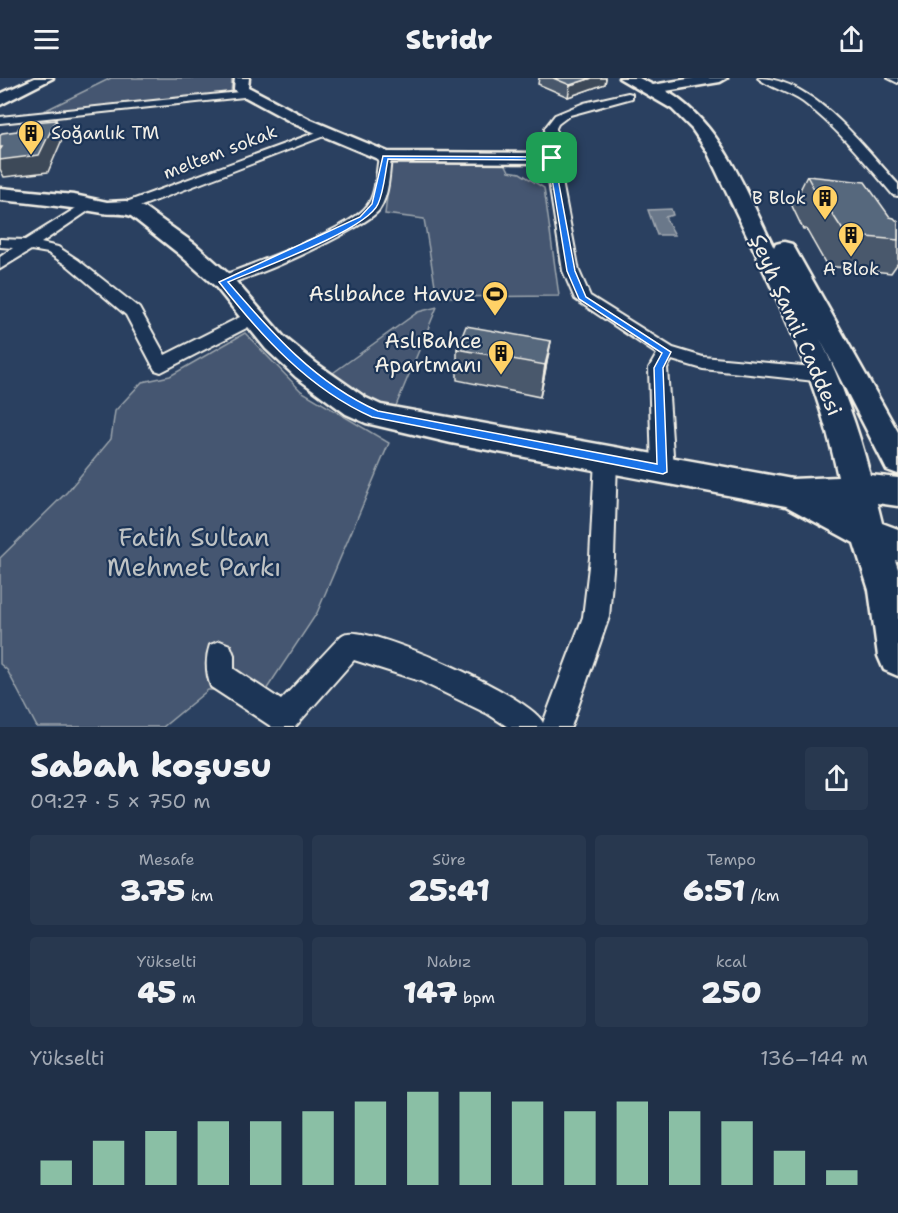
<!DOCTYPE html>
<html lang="tr">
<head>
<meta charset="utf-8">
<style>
  :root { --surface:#203048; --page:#28384f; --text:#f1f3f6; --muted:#a2a9b4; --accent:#8abfa5 }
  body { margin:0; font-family:"Shantell Sans",sans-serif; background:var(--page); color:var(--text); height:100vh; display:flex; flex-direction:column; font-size:22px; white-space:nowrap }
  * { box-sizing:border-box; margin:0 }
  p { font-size:20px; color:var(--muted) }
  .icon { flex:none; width:33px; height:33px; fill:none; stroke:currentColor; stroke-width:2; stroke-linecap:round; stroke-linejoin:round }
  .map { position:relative; height:649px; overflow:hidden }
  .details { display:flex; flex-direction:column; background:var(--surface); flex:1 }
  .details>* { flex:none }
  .pin { position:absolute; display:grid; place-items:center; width:51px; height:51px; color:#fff; margin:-26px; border-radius:12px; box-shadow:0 3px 9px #0006 }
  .round { display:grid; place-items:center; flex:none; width:63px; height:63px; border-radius:6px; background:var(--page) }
  .overview { display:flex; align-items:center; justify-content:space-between; height:102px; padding:0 30px }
  h1 { font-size:33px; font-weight:800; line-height:45px }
  .stats { display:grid; grid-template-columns:repeat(3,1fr); gap:9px; height:102px; padding:6px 30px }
  .stats div { display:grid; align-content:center; border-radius:6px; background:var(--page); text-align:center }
  .stats b { font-size:30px; font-weight:800 }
  .stats small { font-size:16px; font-weight:400 }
  .stats p { font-size:16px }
  .chart { height:168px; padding:12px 30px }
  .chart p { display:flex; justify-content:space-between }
  .chart svg { width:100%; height:108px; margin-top:6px; stroke:var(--accent); stroke-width:6 }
  header { display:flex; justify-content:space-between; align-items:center; height:78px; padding:0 30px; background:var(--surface); font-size:27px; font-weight:800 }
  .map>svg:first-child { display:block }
</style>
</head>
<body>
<header><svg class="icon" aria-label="menu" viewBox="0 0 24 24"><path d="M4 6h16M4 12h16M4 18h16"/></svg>Stridr<svg class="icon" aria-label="share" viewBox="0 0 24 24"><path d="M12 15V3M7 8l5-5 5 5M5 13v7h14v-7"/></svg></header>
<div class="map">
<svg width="898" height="649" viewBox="0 0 898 649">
  <rect width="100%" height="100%" fill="#2a4060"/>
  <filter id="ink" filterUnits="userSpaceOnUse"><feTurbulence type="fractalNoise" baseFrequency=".0167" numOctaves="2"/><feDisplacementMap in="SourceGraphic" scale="12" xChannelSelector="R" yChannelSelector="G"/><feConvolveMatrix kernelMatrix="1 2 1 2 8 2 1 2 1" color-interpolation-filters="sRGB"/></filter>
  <g filter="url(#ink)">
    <!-- green -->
    <path fill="#445771" stroke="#9ca4ac" stroke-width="1.5" d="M 111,0 L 232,0 L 231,16 L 40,35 Z
      M 505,85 L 509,93 L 520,95 L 544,110 L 559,218 L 437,219 L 424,141 L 385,136 L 391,86 Z
      M 437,229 L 393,335 L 323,302 L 418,234 Z
      M 245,255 L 301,313 L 389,365 L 317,535 L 266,612 L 208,612 L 163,649 L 37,649 L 7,592 L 0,586 L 0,480 L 67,414 L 111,361 L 115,333 L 142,304 L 170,298 Z"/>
    <!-- water -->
    <path fill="#6a788a" stroke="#a1a8b0" stroke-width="1.5" d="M 671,131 L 673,137 L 665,139 L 675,157 L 657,157 L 648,132 Z"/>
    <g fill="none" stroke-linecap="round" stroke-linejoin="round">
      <!-- street casing -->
      <g stroke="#f4f1e8" stroke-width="4">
        <path id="street" d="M 758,0 C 813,0 864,69 898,106 L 898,118 L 893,117 C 865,84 838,50 803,24 C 789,14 770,10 758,0 Z
          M 888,0 L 898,0 L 898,5 Z
          M 249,13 L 253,14 L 253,18 L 0,45 L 0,39 Z
          M 628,15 L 632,16 L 632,20 L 570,37 L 558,46 L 556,50 L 556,72 L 579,193 L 590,218 L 673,270 L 703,279 L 824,290 L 831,292 L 833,297 L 831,302 L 824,304 L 703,291 L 672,282 L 667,290 L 674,391 L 671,397 L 663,400 L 655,397 L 652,391 L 649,290 L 657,276 L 575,221 L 563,193 L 544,72 L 545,50 L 555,37 L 584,25 Z
          M 328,50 L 332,51 L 332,55 L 131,132 L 121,132 L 119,129 L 121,126 Z
          M 385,75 L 391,79 C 389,97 389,117 379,132 C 366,150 236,211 217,206 L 215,203 L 217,200 C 248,187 350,152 367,128 C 377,115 376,94 379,79 Z
          M 89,122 L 94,123 L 96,126 L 94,129 L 41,165 L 58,169 L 78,182 L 139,230 L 165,277 L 248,235 L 260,235 L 262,239 L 260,243 L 161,294 L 155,292 L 126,237 L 68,188 L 48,175 L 31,172 L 0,191 L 0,179 L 13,170 L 0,169 L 0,161 L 25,162 Z
          M 606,372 L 613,375 L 617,381 L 614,480 L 609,539 L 571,649 L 508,649 L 488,636 L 420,603 L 354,582 L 295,649 L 272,649 L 211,609 C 206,595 205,581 210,567 L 220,563 L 230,567 L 234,577 L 234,591 L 281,622 L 340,559 C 342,557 345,555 348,555 C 377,550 532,619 543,645 L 583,539 L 590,480 L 595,381 L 599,375 Z"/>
      </g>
      <!-- secondary casing -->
      <g stroke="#f4f1e8" stroke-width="5">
        <path id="secondary" d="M 35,0 L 53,0 L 0,27 L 0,16 Z
          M 235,0 L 249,0 L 248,9 L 309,41 L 388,74 L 552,75 L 558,76 L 561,80 L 558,84 L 552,85 L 385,84 L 297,47 L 236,14 L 234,11 Z
          M 619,0 L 639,0 L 653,7 L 694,0 L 727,0 L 720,4 L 666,13 C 723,46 746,115 774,170 L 776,166 L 784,164 L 792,166 L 795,171 L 898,354 L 898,396 L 887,392 L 820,261 C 842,305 858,350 870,397 L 898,400 L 898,428 L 877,425 L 882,445 L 898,451 L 898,483 L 895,482 L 898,491 L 898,598 L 884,592 L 878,578 L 869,512 L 854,465 L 786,428 L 451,365 L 366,345 L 346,336 L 296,299 L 266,271 L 215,208 L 179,176 L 131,138 C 121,134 113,137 103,135 C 69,129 35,125 0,122 L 0,110 L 74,117 L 107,124 L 126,123 L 145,130 L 195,166 L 231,198 L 284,259 L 316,285 L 366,320 L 381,327 L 792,401 L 838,399 C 815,284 756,179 707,73 L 692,51 L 672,31 Z"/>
      </g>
      <!-- street -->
      <use href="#street" fill="#1d3557" fill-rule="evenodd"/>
      <!-- secondary -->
      <use href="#secondary" fill="#1d3557" fill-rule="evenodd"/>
    </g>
    <!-- wall -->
    <path fill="#4a596c" stroke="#f4f1e8" stroke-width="1.5" d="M 539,0 L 606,0 L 605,6 L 568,19 L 538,6 Z
      M 807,98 L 898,144 L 898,185 L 891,195 L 827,188 L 806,151 L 803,151 L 792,128 Z
      M 551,263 L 540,319 L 457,302 L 457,271 Z"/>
    <!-- shaded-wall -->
    <path fill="#3c4858" stroke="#f4f1e8" stroke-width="1.5" d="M 592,0 L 606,0 L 605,6 L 568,19 L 570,7 Z
      M 56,42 L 64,57 L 48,94 L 4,99 L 0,91 L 0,69 Z
      M 551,263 L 545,295 L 540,319 L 545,287 Z"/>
    <!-- building -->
    <path fill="#56677d" stroke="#f4f1e8" stroke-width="1.5" d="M 553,0 L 592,0 L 570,7 Z
      M 56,42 L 39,77 L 0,82 L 0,72 L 2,69 L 0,69 L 0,58 L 2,55 L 17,53 L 22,45 Z
      M 807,98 L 865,104 L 890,139 L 894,140 L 898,144 L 898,162 L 846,157 L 822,120 L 819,120 Z
      M 466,248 L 551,263 L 545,287 L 457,271 Z"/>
  </g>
  <!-- route -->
  <path fill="#1a73e8" stroke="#fff" stroke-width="1.5" fill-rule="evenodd" d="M 383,78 L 554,79 L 575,193 L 586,219 L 671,274 L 663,290 L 667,394 L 663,396 L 372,339 C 309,311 261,258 219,204 L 360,139 L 372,126 ZM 388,81 L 549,82 L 567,193 L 579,221 L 662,275 L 654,290 L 657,386 L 378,333 C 315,305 272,255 228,204 C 258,191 367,152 378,126 C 384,113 385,95 388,81 Z"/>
  <!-- icons -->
  <defs>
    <g id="building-pin" transform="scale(1.35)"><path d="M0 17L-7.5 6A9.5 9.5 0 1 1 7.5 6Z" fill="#ffd166" stroke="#1d3557"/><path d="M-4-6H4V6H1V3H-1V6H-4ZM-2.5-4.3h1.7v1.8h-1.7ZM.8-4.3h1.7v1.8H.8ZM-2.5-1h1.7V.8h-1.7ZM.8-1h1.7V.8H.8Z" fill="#111"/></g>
    <g id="stadium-pin" transform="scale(1.35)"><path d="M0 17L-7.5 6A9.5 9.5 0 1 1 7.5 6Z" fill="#ffd166" stroke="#1d3557"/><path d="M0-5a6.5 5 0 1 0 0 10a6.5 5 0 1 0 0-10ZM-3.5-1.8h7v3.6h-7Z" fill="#111"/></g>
  </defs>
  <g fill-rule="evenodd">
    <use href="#building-pin" x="31" y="55"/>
    <use href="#building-pin" x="825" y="120"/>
    <use href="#building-pin" x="851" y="157"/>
    <use href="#stadium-pin" x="495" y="216"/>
    <use href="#building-pin" x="501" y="275"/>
  </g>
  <g text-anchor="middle" stroke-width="4.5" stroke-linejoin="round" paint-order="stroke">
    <!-- far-poi labels -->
    <g font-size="18" fill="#f4f1e8" stroke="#1d3557" text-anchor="start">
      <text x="51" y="61">Soğanlık TM</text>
      <text x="806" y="126" text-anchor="end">B Blok</text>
      <text x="851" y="197" text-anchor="middle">A Blok</text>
    </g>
    <!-- far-street labels -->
    <g font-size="18" fill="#f4f1e8" stroke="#1d3557">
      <text transform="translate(220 74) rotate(-21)" y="6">meltem sokak</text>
    </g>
    <!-- poi labels -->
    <g font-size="21" fill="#f4f1e8" stroke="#1d3557" text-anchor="end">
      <text x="476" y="223">Aslıbahce Havuz</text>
      <text x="482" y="270">AslıBahce<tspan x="482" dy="24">Apartmanı</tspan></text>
    </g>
    <!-- street labels -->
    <g font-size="21" fill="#f4f1e8" stroke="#1d3557">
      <text transform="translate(796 247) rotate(66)" y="7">Şeyh Şamil Caddesi</text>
    </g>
    <!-- near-park labels -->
    <g font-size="26" fill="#bfc3c4" stroke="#1d3557">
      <text x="194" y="468">Fatih Sultan<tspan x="194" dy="30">Mehmet Parkı</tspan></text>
    </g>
  </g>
</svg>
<div class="pin" style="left:552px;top:80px;background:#1e9e55"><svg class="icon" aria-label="arrive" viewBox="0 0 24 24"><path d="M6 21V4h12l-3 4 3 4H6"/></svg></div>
</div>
<section class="details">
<div class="overview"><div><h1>Sabah koşusu</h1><p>09:27 · 5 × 750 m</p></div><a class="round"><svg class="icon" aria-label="share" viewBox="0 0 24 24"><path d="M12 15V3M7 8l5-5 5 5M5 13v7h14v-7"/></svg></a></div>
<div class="stats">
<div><p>Mesafe</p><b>3.75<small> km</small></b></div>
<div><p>Süre</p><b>25:41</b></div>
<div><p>Tempo</p><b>6:51<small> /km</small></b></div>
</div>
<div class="stats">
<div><p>Yükselti</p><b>45<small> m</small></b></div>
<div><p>Nabız</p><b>147<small> bpm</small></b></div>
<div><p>kcal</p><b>250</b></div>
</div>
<div class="chart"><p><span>Yükselti</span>136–144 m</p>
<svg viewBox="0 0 160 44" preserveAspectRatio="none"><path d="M5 44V34M15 44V26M25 44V22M35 44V18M45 44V18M55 44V14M65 44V10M75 44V6M85 44V6M95 44V10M105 44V14M115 44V10M125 44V14M135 44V18M145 44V30M155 44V38"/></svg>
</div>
</section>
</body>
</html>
